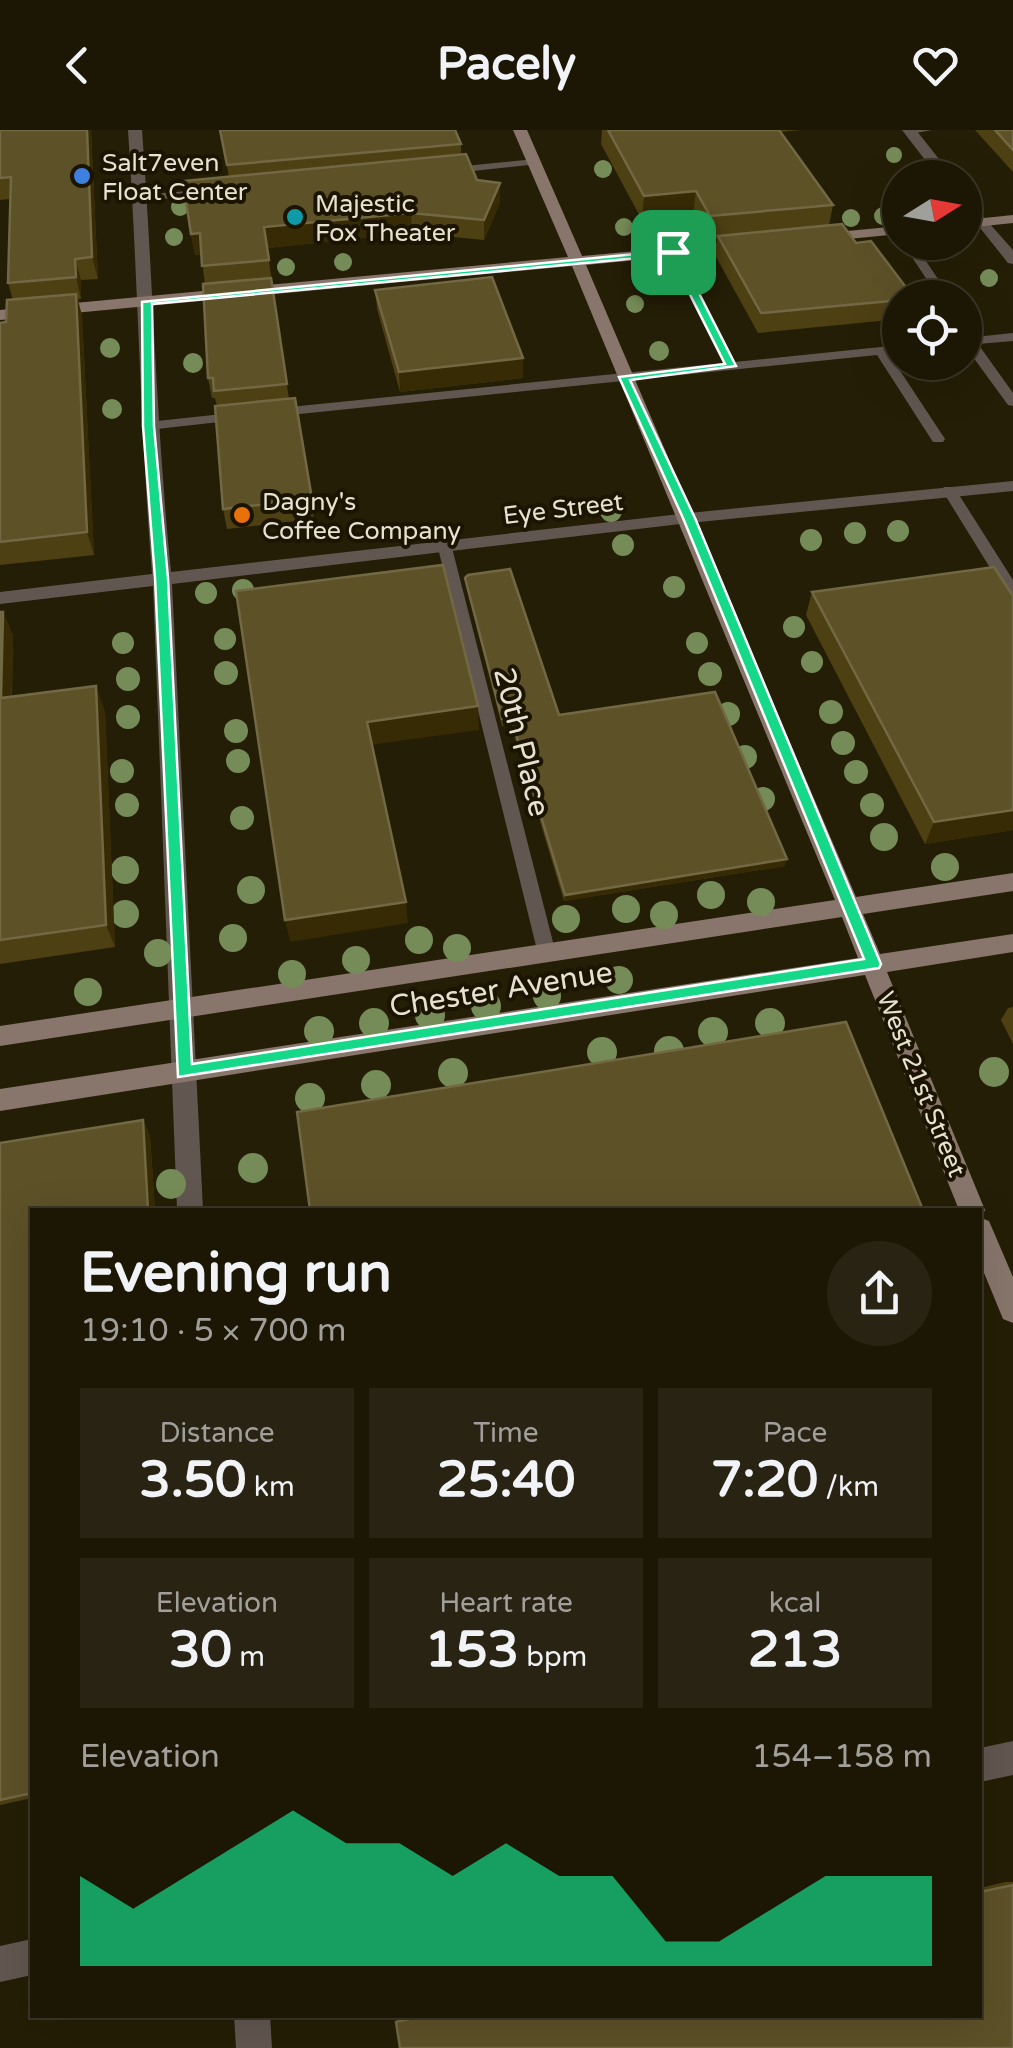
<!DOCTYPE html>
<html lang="en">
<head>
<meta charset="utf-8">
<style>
  :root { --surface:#1c1604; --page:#292313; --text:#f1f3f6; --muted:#a09f9a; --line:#3a3526; --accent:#15d989 }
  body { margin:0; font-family:"Varela Round",sans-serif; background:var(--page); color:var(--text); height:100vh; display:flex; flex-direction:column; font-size:38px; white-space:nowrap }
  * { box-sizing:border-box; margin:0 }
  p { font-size:32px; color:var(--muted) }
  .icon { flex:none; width:55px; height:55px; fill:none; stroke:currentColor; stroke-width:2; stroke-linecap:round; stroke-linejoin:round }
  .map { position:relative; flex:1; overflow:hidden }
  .panel { position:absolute; left:30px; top:1078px; width:952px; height:810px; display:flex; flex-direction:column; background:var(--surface); border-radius:0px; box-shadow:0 10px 40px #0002,0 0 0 2px var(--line) }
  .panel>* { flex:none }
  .needle { width:65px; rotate:79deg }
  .buttons { position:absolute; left:882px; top:30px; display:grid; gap:20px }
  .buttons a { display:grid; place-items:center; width:100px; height:100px; border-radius:50%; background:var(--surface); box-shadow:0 10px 40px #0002,0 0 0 2px var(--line); font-size:50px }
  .pin { position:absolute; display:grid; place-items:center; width:85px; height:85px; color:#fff; margin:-42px; border-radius:20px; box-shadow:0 5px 15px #0006 }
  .round { display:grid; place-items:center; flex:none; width:105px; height:105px; border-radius:52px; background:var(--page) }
  .head { display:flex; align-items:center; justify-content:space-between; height:170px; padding:0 50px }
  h1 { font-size:55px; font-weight:700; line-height:75px }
  .metrics { display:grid; grid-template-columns:repeat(3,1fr); gap:15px; height:170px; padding:10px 50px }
  .metrics div { display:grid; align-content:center; border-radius:0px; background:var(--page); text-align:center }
  .metrics b { font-size:50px; font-weight:700 }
  .metrics small { font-size:28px; font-weight:400 }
  .metrics p { font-size:28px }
  .chart { height:280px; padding:20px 50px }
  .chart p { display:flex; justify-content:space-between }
  .chart svg { width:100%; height:180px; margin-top:10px; fill:var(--accent); opacity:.7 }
  header { display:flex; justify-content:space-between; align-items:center; height:130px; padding:0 50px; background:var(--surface); font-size:45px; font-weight:700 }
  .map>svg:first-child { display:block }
</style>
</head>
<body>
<header><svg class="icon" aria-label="back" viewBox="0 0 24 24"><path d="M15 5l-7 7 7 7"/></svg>Pacely<svg class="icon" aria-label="heart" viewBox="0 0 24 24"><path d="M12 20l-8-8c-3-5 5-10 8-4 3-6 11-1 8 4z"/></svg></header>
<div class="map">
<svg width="1013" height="1918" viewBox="0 0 1013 1918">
  <rect width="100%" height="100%" fill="#251e06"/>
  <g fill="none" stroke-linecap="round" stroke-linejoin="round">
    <!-- lane -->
    <path fill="#625750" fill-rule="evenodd" d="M 905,0 L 932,0 L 910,4 Z
      M 535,29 L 539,30 L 539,34 L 445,44 L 440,41 L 445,38 Z
      M 212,59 L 218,62 L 216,64 L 140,71 L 134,68 L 140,65 Z
      M 902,112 L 913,112 L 951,168 L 939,168 Z
      M 673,118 L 679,122 L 735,232 L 900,215 L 900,223 L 889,224 L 945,309 L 943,312 L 933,312 L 877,225 L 270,287 L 263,283 L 270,279 L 723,233 L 667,122 Z
      M 1013,203 L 1013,211 L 978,214 L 1013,263 L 1013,276 L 1008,275 L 965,216 L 965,208 Z
      M 241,282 L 246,283 L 246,289 L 148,300 L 141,296 L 148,292 Z
      M 944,357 L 954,357 L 1013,450 L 1013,467 L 1005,462 L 942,360 Z
      M 445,413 L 452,418 L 555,820 L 546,827 L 537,820 L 438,418 Z"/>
    <!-- street -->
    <path fill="#625750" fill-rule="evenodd" d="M 128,0 L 142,0 C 153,148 156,295 171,442 L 689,383 L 1013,351 L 1013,361 L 689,393 L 172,454 L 203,1080 L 177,1080 L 153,456 L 0,474 L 0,462 L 152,444 C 140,296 138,148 128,0 Z
      M 902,0 L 916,0 L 954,48 L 939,48 Z
      M 965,66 L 1013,120 L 1013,134 L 1008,133 L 965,79 Z
      M 1013,1611 L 1013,1645 L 980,1652 L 980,1618 Z
      M 32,1809 L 32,1845 L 0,1852 L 0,1816 Z
      M 234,1885 L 270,1885 L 272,1918 L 236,1918 Z"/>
    <!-- secondary -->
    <path fill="#88766c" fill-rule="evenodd" d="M 513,0 L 527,0 L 582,126 L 747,111 L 754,115 L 747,119 L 586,135 L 856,767 L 1013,743 L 1013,761 L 863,784 L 880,824 L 1013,804 L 1013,822 L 887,842 L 985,1080 L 981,1088 L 989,1091 L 1013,1147 L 1013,1193 L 1003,1189 L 980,1133 L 980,1080 L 959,1080 L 865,845 L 0,981 L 0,959 L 858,828 L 842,787 L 0,916 L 0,896 L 835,770 L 572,136 L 0,190 L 0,180 L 568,127 Z
      M 1013,85 L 1013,93 L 965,98 L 965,90 Z
      M 900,96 L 900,104 L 816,112 L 809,108 L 816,104 Z"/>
  </g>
  <!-- trees -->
  <g fill="#768c58">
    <circle cx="894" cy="25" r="8"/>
    <circle cx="603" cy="39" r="9"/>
    <circle cx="180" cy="77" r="9"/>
    <circle cx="883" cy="86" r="9"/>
    <circle cx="851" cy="88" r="9"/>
    <circle cx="624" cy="97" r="9"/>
    <circle cx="174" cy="107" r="9"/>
    <circle cx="343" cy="132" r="9"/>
    <circle cx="286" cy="137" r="9"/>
    <circle cx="989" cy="148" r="9"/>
    <circle cx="635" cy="174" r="9"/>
    <circle cx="110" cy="218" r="10"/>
    <circle cx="659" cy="221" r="10"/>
    <circle cx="193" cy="233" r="10"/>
    <circle cx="112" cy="279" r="10"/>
    <circle cx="611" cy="381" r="11"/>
    <circle cx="898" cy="401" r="11"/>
    <circle cx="855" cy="403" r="11"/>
    <circle cx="811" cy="410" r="11"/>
    <circle cx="623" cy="415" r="11"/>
    <circle cx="674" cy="457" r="11"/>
    <circle cx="243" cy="460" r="11"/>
    <circle cx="206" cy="463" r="11"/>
    <circle cx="794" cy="497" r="11"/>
    <circle cx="225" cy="509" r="11"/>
    <circle cx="123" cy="513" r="11"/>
    <circle cx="697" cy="513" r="11"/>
    <circle cx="812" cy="532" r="11"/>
    <circle cx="226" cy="543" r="12"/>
    <circle cx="710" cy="544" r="12"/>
    <circle cx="128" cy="549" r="12"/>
    <circle cx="831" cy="582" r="12"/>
    <circle cx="728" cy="584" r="12"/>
    <circle cx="128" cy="587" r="12"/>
    <circle cx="236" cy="601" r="12"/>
    <circle cx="843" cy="613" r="12"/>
    <circle cx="745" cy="627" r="12"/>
    <circle cx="238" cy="631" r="12"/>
    <circle cx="122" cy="641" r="12"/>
    <circle cx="856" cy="642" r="12"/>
    <circle cx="763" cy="669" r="12"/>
    <circle cx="127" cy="675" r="12"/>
    <circle cx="872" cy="675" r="12"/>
    <circle cx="242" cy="688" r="12"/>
    <circle cx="884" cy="707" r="14"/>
    <circle cx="945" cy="737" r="14"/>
    <circle cx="125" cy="740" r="14"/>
    <circle cx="251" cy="760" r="14"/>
    <circle cx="711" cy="765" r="14"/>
    <circle cx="761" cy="772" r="14"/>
    <circle cx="626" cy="779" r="14"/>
    <circle cx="125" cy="784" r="14"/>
    <circle cx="664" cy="785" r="14"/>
    <circle cx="566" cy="789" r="14"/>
    <circle cx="233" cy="808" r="14"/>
    <circle cx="419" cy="810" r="14"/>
    <circle cx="457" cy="818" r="14"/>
    <circle cx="158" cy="823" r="14"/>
    <circle cx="356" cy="830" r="14"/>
    <circle cx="292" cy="844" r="14"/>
    <circle cx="619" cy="850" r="14"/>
    <circle cx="88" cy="862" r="14"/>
    <circle cx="547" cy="866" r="14"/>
    <circle cx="486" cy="876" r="15"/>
    <circle cx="430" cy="885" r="15"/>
    <circle cx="374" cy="893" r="15"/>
    <circle cx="770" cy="893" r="15"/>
    <circle cx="319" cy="901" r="15"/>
    <circle cx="713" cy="902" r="15"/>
    <circle cx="669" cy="921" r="15"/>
    <circle cx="602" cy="922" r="15"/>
    <circle cx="994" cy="942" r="15"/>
    <circle cx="453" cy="943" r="15"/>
    <circle cx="376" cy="955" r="15"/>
    <circle cx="310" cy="968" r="15"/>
    <circle cx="253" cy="1038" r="15"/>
    <circle cx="171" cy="1054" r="15"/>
  </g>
  <!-- wall -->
  <path fill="#4d4013" d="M 0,0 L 91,0 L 98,149 L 81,150 L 81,169 L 78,169 L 82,186 L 94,425 L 0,435 L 0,193 L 6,192 L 13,170 L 8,153 L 10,69 L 0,70 Z
    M 220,0 L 461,14 L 461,25 L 477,50 L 500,73 L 484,110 L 412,103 L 267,118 L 289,269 L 295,268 L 314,389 L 227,399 L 223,379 L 217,276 L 215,268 L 212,268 L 208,248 L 205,154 L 201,124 L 195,125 L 191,104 L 229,47 Z
    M 602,0 L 801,0 L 780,2 L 833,75 L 829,95 L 856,113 L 900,168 L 900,189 L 758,203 L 715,125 L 717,109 L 707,110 L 693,85 L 642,90 L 601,14 Z
    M 975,0 L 1013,0 L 1013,42 Z
    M 375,160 L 523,248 L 400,262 L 377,179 Z
    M 465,448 L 559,585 L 785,736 L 564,771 L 511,595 L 502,596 L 466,456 Z
    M 812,462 L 1013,700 L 925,714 L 806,485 Z
    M 0,482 L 3,482 L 13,506 L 12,567 L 105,581 L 115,817 L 0,834 Z
    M 1013,877 L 1013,914 L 1001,890 L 1008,878 Z
    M 143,990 L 150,1006 L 155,1080 L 32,1080 L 32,1668 L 0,1675 L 0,1013 Z
    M 1005,1752 L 1013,1752 L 1013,1918 L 396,1892 L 401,1887 L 408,1885 L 980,1885 L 980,1758 Z"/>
  <!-- shaded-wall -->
  <path fill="#362b05" d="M 87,0 L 91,0 L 91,2 L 98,149 L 92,127 Z
    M 500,53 L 500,73 L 484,110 L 484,90 Z
    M 696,61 L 693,85 L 642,90 L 644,66 Z
    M 411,83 L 412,103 L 267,118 L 264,97 Z
    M 200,103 L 204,124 L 195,125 L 191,104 Z
    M 75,129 L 81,150 L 81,169 L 76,147 Z
    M 76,164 L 82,186 L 94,425 L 87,402 Z
    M 523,228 L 523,248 L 400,262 L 399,242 Z
    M 3,482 L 13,506 L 11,592 L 1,568 Z
    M 96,556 L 105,581 L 115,817 L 106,795 Z
    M 478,576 L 479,600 L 370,615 L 367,592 Z
    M 1013,680 L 1013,700 L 925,714 L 934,692 Z
    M 787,729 L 785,736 L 564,771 L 565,765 Z
    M 406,772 L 408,793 L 290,812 L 285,790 Z
    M 143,990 L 150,1006 L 155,1080 L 148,1080 Z"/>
  <!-- building -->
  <path fill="#5d5128" stroke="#726843" stroke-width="2.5" d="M 0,0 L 87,0 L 92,127 L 75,129 L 76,147 L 8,153 L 11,47 L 0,48 Z
    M 220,0 L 455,0 L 461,14 L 227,35 Z
    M 608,0 L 779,0 L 833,75 L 710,86 L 696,61 L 644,66 Z
    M 995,0 L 1013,0 L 1013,20 Z
    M 466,24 L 477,50 L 500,53 L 484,90 L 411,83 L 264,97 L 269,130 L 202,136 L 200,103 L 191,104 L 183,51 Z
    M 842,94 L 856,113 L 871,111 L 914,168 L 900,168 L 900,170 L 761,183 L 718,106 Z
    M 492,147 L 523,228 L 399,242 L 375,160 Z
    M 271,148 L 287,254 L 214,261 L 213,248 L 208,248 L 203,154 Z
    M 76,164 L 87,402 L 0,412 L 0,193 L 6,192 L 7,170 Z
    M 295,268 L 312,369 L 223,379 L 215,276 Z
    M 443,435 L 478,576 L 367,592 L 406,772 L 285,790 L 236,461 Z
    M 994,437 L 1013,466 L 1013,680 L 934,692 L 812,462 Z
    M 510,439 L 559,585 L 715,562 L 787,729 L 565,765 L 511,588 L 502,589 L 465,448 L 468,445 Z
    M 0,482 L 3,482 L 1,568 L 96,556 L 106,795 L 0,810 Z
    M 846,892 L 923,1080 L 310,1080 L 297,982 Z
    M 143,990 L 148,1080 L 32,1080 L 32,1663 L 0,1670 L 0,1013 Z
    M 1013,1755 L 1013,1918 L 400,1918 L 396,1892 L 426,1885 L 980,1885 L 980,1762 Z"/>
  <!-- route -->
  <path fill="#15d989" stroke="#fff" stroke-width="2.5" fill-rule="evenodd" d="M 677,120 L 736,236 L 630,250 L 695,388 L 881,834 L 879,838 L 178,947 L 155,448 L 143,296 L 142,172 ZM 670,125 L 725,234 L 619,247 L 683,388 L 864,829 L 192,934 L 168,448 L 154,296 L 152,174 Z"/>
  <!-- markers -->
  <circle fill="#3f7fe0" stroke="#1b1400" stroke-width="4" cx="82" cy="46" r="10"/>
  <circle fill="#0f9aa8" stroke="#1b1400" stroke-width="4" cx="295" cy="87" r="10"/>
  <circle fill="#e8710a" stroke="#1b1400" stroke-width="4" cx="242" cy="385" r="10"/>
  <g text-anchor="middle" stroke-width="8" stroke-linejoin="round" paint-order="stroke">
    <!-- far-poi labels -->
    <g font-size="25" fill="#e6e1d3" stroke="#1b1400" text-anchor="start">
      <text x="102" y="41">Salt7even<tspan x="102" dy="29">Float Center</tspan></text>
      <text x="315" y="82">Majestic<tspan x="315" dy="29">Fox Theater</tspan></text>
      <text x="262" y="380">Dagny's<tspan x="262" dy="29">Coffee Company</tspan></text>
    </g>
    <!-- far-street labels -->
    <g font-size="25" fill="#e6e1d3" stroke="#1b1400">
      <text transform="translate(563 378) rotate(-7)" y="9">Eye Street</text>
      <text transform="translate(922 954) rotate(68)" y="9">West 21st Street</text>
    </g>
    <!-- street labels -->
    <g font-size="30" fill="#e6e1d3" stroke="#1b1400">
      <text transform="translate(522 612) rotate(76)" y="10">20th Place</text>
      <text transform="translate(501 859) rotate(-9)" y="10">Chester Avenue</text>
    </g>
  </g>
</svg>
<div class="buttons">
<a><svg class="needle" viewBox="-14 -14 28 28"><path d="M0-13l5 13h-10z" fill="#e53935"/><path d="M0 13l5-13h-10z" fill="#a09f9a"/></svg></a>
<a><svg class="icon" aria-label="locate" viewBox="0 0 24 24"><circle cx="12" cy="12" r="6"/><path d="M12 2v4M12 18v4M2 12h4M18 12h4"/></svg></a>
</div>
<div class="pin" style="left:673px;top:122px;background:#1e9e55"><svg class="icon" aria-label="arrive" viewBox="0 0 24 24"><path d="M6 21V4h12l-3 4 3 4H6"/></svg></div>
<section class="panel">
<div class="head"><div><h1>Evening run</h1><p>19:10 · 5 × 700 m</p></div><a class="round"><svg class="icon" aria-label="share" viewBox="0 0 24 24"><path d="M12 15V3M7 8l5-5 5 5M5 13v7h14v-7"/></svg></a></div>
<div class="metrics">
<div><p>Distance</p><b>3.50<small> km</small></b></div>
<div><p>Time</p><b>25:40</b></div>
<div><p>Pace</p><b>7:20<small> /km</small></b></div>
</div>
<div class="metrics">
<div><p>Elevation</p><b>30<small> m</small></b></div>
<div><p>Heart rate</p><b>153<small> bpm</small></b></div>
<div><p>kcal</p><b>213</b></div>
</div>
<div class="chart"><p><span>Elevation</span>154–158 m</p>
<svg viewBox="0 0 160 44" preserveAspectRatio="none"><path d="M0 44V22L10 30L20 22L30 14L40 6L50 14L60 14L70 22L80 14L90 22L100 22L110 38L120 38L130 30L140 22L150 22L160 22V44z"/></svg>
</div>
</section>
</div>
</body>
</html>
